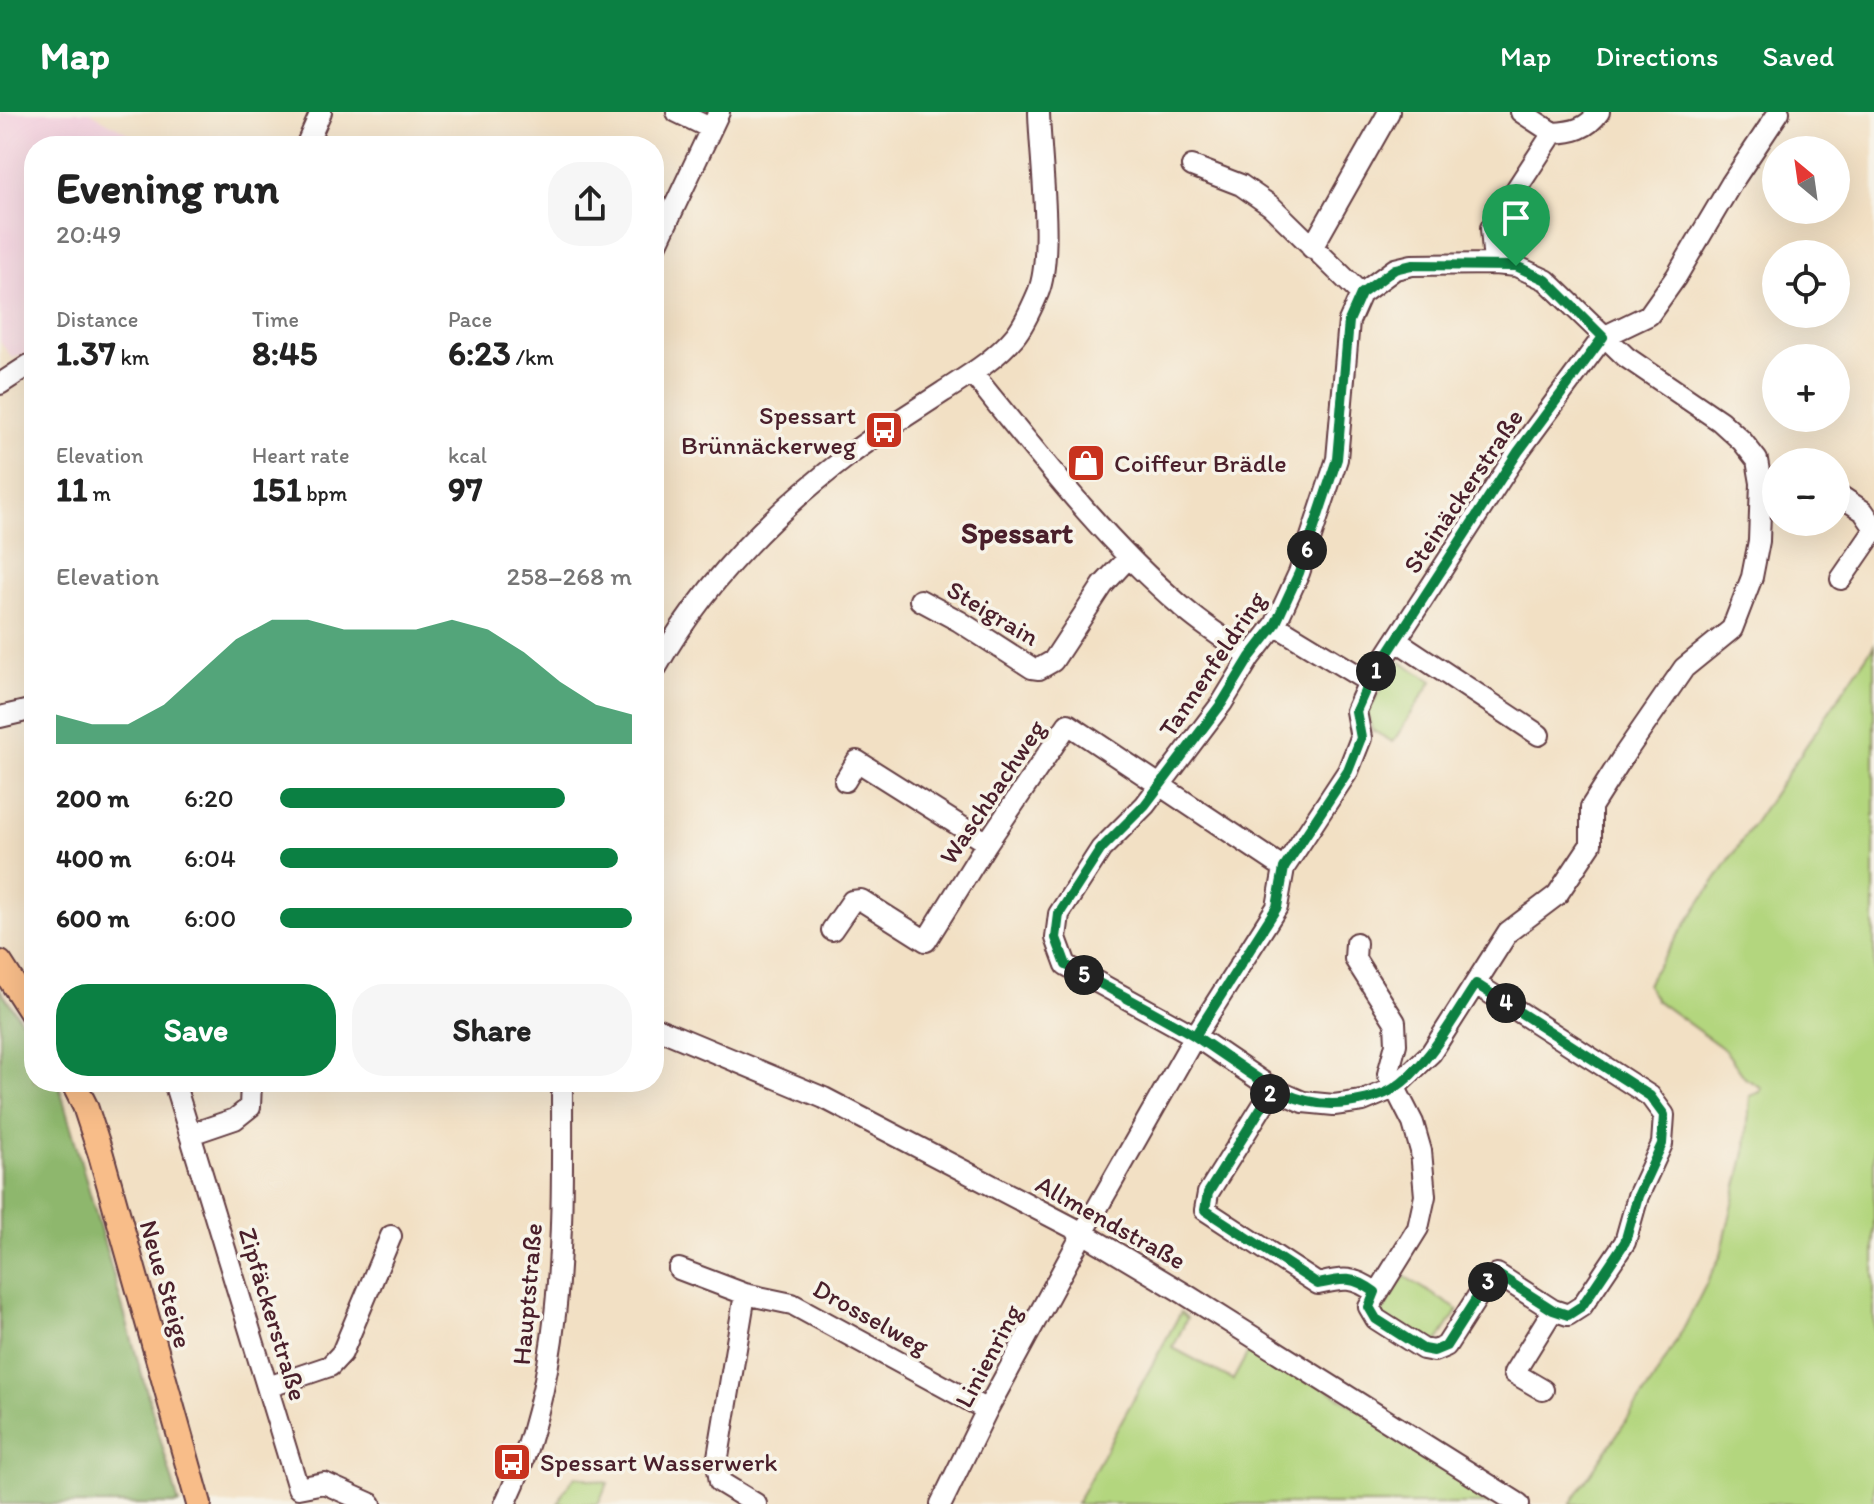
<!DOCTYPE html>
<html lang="en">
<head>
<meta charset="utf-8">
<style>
  :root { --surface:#fff; --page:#f6f6f6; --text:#222; --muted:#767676; --accent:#0b8043 }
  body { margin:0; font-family:Itim,sans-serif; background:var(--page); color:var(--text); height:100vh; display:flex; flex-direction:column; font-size:30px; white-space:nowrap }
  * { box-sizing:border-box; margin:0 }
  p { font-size:26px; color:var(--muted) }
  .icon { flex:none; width:44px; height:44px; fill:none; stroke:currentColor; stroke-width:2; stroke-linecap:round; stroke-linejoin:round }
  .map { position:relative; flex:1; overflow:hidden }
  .sheet { position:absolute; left:24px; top:24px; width:640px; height:956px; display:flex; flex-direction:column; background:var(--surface); border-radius:32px; box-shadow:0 8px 32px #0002 }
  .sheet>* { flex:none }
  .needle { width:52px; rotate:331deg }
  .tools { position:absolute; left:1762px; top:24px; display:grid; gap:16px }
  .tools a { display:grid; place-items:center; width:88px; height:88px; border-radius:50%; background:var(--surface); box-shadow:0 8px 32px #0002; font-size:40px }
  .pin { position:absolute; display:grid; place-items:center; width:68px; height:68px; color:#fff; margin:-82px -34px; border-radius:50% 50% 50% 0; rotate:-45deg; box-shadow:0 0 8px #0007 }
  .pin .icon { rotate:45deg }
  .km { position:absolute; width:40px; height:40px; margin:-20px; border-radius:50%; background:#222; color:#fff; font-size:22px; line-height:40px; text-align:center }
  .round { display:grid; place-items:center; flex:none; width:84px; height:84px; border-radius:32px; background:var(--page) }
  .head { display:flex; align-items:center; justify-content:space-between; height:136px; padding:0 32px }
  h1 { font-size:44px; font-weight:800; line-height:60px }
  .metrics { display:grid; grid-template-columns:repeat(3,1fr); gap:12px; height:136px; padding:8px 32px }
  .metrics div { display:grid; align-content:center }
  .metrics b { font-size:34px; font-weight:800 }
  .metrics small { font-size:22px; font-weight:400 }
  .metrics p { font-size:22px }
  .chart { height:224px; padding:16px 32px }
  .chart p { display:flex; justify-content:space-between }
  .chart svg { width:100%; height:144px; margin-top:8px; fill:var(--accent); opacity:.7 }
  .button { display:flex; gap:16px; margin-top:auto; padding:16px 32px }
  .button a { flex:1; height:92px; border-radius:32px; background:var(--accent); color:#fff; font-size:32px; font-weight:800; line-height:92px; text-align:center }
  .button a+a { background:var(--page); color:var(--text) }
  ul { padding:0 32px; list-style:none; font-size:26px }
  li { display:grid; grid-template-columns:128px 96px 1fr; align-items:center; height:60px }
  li i { height:20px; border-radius:10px; background:var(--accent) }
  header { display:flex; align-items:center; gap:48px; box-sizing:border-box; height:112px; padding:0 40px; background:var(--accent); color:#fff }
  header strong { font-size:38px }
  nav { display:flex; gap:44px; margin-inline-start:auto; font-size:28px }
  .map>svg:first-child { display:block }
</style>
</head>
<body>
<header>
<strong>Map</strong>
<nav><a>Map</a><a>Directions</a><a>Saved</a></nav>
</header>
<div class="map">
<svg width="1874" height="1392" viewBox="0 0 1874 1392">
  <rect width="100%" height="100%" fill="#f7f3e8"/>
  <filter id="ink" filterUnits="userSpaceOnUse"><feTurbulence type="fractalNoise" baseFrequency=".0125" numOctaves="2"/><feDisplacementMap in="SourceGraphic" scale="16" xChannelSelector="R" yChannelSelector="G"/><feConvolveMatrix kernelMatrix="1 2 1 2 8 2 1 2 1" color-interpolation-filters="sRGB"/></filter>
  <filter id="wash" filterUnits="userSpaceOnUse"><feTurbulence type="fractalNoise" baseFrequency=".006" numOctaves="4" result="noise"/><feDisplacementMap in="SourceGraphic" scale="32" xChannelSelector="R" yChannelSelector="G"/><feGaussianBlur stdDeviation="1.8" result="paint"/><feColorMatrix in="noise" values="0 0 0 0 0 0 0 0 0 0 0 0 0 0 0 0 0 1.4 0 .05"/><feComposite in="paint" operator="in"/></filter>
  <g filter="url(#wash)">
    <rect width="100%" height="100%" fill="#f2e0c4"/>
    <!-- built -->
    <path fill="#f3cfde" d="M 0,0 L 90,0 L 151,34 L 34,34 L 34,246 L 24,242 L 12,246 L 0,229 Z"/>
    <!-- green -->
    <path fill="#b3d67e" stroke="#7e7a54" stroke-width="2" d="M 1874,533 L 1874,1392 L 1570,1392 L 1653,1269 L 1686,1212 L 1721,1143 L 1746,1036 L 1750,984 L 1760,980 L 1762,976 L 1745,966 L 1725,938 L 1656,888 L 1647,873 L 1652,862 Z
      M 1400,549 L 1432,569 L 1393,630 L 1372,618 L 1367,600 Z
      M 1404,1164 L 1458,1198 L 1433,1236 L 1380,1204 Z
      M 1181,1200 L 1187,1206 L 1173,1236 L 1233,1268 L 1253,1231 L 1509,1392 L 1076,1392 Z
      M 575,1364 L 608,1371 L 598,1392 L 558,1392 L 563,1380 Z"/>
    <!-- forest -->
    <path fill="#8eb76d" stroke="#6c6b4c" stroke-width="2" d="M 0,877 L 34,927 L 34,970 L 58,970 L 179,1392 L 0,1392 Z"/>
  </g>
  <g filter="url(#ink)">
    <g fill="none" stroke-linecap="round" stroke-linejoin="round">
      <!-- minor casing -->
      <g stroke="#633c42" stroke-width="24">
        <path id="minor" d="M 677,0 L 710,16
          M 1521,0 L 1553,21
          M 1553,21 C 1573,20 1587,17 1599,0
          M 306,34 L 321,0
          M 1192,54 L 1241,73 L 1271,94 L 1361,182
          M 1312,136 L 1389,0
          M 654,138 L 719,0
          M 1494,152 L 1516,154 L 1546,168 L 1626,245 L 1720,309 L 1742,329 L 1757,348 L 1761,371 L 1759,429 L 1752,465 L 1732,517 L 1684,556 L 1626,640 L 1591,695 L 1591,732 L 1557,783 L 1508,820 L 1431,941 L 1394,976 L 1363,989 L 1334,993 L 1303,990 L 1273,977 L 1195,924 L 1066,853 L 1056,826 L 1059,802 L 1101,737 L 1145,693 L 1222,591 L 1250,545 L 1275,513 L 1299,461 L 1337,347 L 1349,209 L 1361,182 L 1395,157 L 1412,153 Z
          M 1494,152 L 1491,116 L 1553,21
          M 972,261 C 1038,342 1102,426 1181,494 C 1202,513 1227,528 1250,545
          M 0,272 L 29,253 L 34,255
          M 1836,381 L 1863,399 L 1874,415
          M 1841,467 L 1874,419
          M 920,488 L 959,509 L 1032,556 L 1039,557 L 1053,549 L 1103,473 L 1129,445
          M 1275,513 L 1369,570
          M 1397,529 L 1539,623
          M 654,559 C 702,474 770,403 848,344 C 878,321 911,301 943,280 C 969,263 995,248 1015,224 C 1024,213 1032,195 1038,181 C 1054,143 1040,46 1039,0
          M 0,605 L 34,597
          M 845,669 L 857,649 L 987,731
          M 832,818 L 852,789 L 861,788 L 926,829 L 987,731 L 1068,612 L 1284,756
          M 1356,831 L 1355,847 L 1395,910 L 1396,932 L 1388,962 L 1413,1011 L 1421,1039 L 1425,1084 L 1418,1116 L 1369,1195 L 1376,1207 L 1423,1237 L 1434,1239 L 1446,1234 L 1485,1173 L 1497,1162 L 1553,1198 L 1568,1203 L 1582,1194 L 1625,1130 L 1638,1084 L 1662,1032 L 1664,1003 L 1650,984 L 1476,872
          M 654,915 L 824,986 L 1083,1121 L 1185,1182 L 1519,1392
          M 174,970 L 298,1376 L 324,1371 L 371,1392
          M 1273,977 L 1208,1081 L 1205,1098 L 1318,1172 C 1344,1166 1353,1164 1375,1180
          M 191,1022 L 235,1007 L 250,995 L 251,970
          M 679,1157 L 745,1182 L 792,1192 L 987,1298
          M 745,1182 L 717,1351 L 720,1370 L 756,1392
          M 268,1275 L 330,1254 L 342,1241 L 391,1124
          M 1543,1278 L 1514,1261 L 1553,1198
          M 505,1392 C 567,1262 562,1111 562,970
          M 941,1392 L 987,1298 L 1083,1121 L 1195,924 L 1277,795 L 1284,756 L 1348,659 L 1361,626 L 1356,599 L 1369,570 L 1518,340 L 1603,225 L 1649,203 L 1676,165 L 1731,72 L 1779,0"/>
      </g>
      <!-- major casing -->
      <g stroke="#633c42" stroke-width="28">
        <path id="major" d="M 0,851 L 34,904
          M 73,970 L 85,994 L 101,1043 L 199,1392"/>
      </g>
      <!-- minor -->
      <use href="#minor" stroke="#fff" stroke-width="20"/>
      <!-- major -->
      <use href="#major" stroke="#f8bd89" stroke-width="24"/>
    </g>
  </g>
  <g fill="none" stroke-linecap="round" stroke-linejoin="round" filter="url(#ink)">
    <!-- route casing -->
    <g stroke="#fff" stroke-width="16">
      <path id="route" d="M 1516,154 L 1546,168 L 1603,225 L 1518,340 L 1369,570 L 1356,599 L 1361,626 L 1348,659 L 1284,756 L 1277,795 L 1195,924 L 1273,977 L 1208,1081 L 1205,1098 L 1318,1172 C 1344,1166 1353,1164 1375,1180 L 1369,1195 L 1376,1207 L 1423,1237 L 1434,1239 L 1446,1234 L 1485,1173 L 1497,1162 L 1553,1198 L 1568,1203 L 1582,1194 L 1625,1130 L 1638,1084 L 1662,1032 L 1664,1003 L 1650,984 L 1476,872 C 1454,905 1427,956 1393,977 C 1380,985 1362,989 1347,991 C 1286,1000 1243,953 1195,924 C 1153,899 1109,877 1066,853 L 1056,826 L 1059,802 L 1101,737 L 1145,693 L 1222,591 L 1250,545 L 1275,513 L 1299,461 L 1337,347 L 1349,209 L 1361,182 L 1395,157 L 1412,153 L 1516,154"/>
    </g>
    <!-- route -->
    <use href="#route" stroke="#0b8043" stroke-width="10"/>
  </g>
  <!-- icons -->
  <defs>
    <g id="bus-square" transform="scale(2)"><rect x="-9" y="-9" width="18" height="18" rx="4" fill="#c8321e" stroke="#f7f3e8"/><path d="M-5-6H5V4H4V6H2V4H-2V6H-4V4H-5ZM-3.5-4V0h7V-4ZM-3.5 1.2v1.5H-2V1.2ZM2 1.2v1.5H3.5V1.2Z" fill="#fff"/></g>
    <g id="shop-square" transform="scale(2)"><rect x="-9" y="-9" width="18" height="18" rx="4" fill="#c8321e" stroke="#f7f3e8"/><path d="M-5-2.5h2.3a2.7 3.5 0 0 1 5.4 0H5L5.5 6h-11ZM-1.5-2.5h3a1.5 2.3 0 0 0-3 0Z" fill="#fff"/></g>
  </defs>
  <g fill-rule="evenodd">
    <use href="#bus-square" x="884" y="318"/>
    <use href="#shop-square" x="1086" y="351"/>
    <use href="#bus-square" x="512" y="1350"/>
  </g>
  <g text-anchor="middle" stroke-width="7" stroke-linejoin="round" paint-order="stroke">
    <!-- poi labels -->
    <g font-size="26" fill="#4a1f2b" stroke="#f7f3e8" text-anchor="start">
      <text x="856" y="312" text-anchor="end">Spessart<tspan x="856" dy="30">Brünnäckerweg</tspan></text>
      <text x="1114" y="360">Coiffeur Brädle</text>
      <text x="540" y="1359">Spessart Wasserwerk</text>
    </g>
    <!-- street labels -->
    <g font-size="26" fill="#4a1f2b" stroke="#f7f3e8">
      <text transform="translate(1463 379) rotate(-56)" y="9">Steinäckerstraße</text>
      <text transform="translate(993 501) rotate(31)" y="9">Steigrain</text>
      <text transform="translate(1212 552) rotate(-56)" y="9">Tannenfeldring</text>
      <text transform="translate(992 680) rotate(-56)" y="9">Waschbachweg</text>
      <text transform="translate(1111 1110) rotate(29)" y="9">Allmendstraße</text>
      <text transform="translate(166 1172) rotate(74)" y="9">Neue Steige</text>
      <text transform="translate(527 1182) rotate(-85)" y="9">Hauptstraße</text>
      <text transform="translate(273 1202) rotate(73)" y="9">Zipfäckerstraße</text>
      <text transform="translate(871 1205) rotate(29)" y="9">Drosselweg</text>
      <text transform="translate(988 1244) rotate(-62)" y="9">Linienring</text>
    </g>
    <!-- quarter labels -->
    <g font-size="30" font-weight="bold" fill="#4a1f2b" stroke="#f7f3e8">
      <text x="1017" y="431">Spessart</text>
    </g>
  </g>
</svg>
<div class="tools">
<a><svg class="needle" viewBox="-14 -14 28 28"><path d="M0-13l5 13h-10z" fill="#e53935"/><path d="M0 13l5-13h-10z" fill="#767676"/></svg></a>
<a><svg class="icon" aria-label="locate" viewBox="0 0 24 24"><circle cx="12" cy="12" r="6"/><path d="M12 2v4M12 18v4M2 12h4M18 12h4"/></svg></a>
<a>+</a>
<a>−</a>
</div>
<div class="pin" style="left:1516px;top:154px;background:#1e9e55"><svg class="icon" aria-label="arrive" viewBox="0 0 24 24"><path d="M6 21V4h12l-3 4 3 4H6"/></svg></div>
<b class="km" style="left:1376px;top:559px">1</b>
<b class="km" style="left:1270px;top:982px">2</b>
<b class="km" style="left:1488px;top:1170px">3</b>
<b class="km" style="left:1506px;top:891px">4</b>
<b class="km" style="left:1084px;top:863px">5</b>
<b class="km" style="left:1307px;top:438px">6</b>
<section class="sheet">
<div class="head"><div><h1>Evening run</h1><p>20:49</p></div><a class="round"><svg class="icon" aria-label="share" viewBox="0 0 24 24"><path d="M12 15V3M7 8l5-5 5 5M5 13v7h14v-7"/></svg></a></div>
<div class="metrics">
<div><p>Distance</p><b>1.37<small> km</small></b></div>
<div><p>Time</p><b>8:45</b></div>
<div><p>Pace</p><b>6:23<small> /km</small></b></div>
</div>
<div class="metrics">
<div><p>Elevation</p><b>11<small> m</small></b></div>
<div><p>Heart rate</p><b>151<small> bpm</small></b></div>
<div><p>kcal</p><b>97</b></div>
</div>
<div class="chart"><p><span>Elevation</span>258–268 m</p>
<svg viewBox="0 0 160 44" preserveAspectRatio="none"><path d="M0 44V35L10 38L20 38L30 32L40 22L50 12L60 6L70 6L80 9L90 9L100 9L110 6L120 9L130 16L140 25L150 32L160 35V44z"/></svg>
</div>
<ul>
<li><b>200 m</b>6:20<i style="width:81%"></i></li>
<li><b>400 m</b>6:04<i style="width:96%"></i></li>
<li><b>600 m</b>6:00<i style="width:100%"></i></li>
</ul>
<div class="button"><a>Save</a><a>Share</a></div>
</section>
</div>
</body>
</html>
